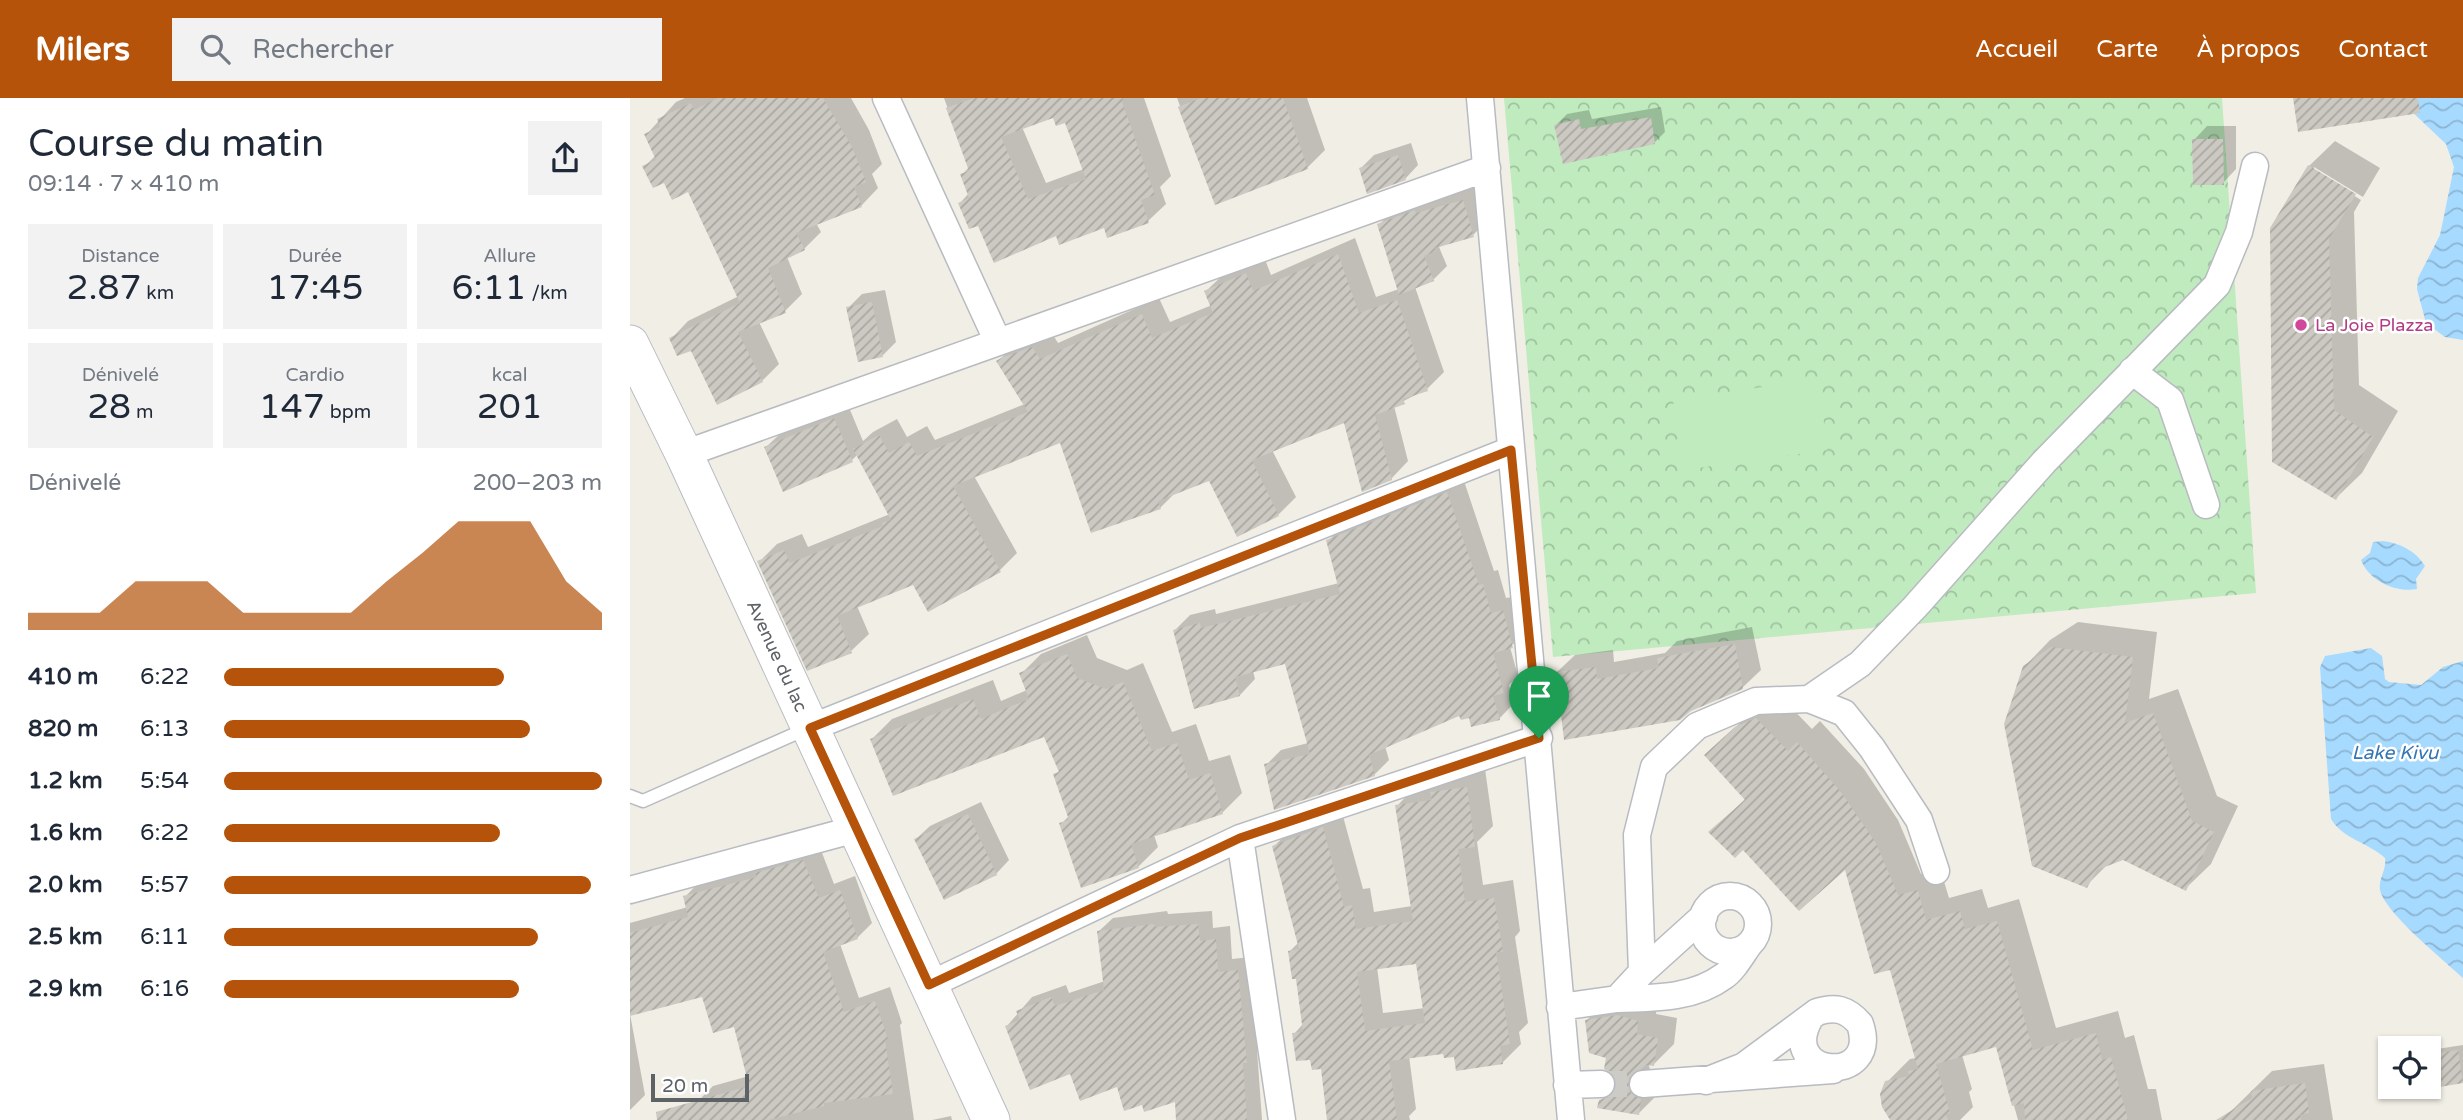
<!DOCTYPE html>
<html lang="fr">
<head>
<meta charset="utf-8">
<style>
  :root { --surface:#fff; --page:#f2f2f3; --text:#1f2937; --muted:#747a83; --accent:#b45309 }
  body { margin:0; font-family:"Varela Round",sans-serif; background:var(--page); color:var(--text); height:100vh; display:flex; flex-direction:column; font-size:26px; white-space:nowrap }
  * { box-sizing:border-box; margin:0 }
  p { font-size:23px; color:var(--muted) }
  .icon { flex:none; width:38px; height:38px; fill:none; stroke:currentColor; stroke-width:2; stroke-linecap:round; stroke-linejoin:round }
  .map { position:relative; flex:1; overflow:hidden }
  .panel { display:flex; flex-direction:column; background:var(--surface); width:630px }
  .panel>* { flex:none }
  .controls { position:absolute; left:1748px; top:938px; display:grid; gap:14px }
  .controls a { display:grid; place-items:center; width:63px; height:63px; border-radius:0px; background:var(--surface); box-shadow:0 2px 5px #0004; font-size:35px }
  .scale { position:absolute; left:21px; bottom:18px; width:98px; box-sizing:border-box; padding-left:7px; border:4px solid #5d6267; border-top:0; font-size:19px; line-height:24px; white-space:nowrap; color:#5d6267; -webkit-text-stroke:5px #fff; paint-order:stroke }
  .pin { position:absolute; display:grid; place-items:center; width:60px; height:60px; color:#fff; margin:-72px -30px; border-radius:50% 50% 50% 0; rotate:-45deg; box-shadow:0 0 7px #0007 }
  .pin .icon { rotate:45deg }
  .round { display:grid; place-items:center; flex:none; width:74px; height:74px; border-radius:0px; background:var(--page) }
  .head { display:flex; align-items:center; justify-content:space-between; height:119px; padding:0 28px }
  h1 { font-size:38px; font-weight:600; line-height:52px }
  .figures { display:grid; grid-template-columns:repeat(3,1fr); gap:10px; height:119px; padding:7px 28px }
  .figures div { display:grid; align-content:center; border-radius:0px; background:var(--page); text-align:center }
  .figures b { font-size:35px; font-weight:600 }
  .figures small { font-size:19px; font-weight:400 }
  .figures p { font-size:19px }
  .chart { height:196px; padding:14px 28px }
  .chart p { display:flex; justify-content:space-between }
  .chart svg { width:100%; height:126px; margin-top:7px; fill:var(--accent); opacity:.7 }
  ul { padding:0 28px; list-style:none; font-size:23px }
  li { display:grid; grid-template-columns:112px 84px 1fr; align-items:center; height:52px }
  li i { height:18px; border-radius:9px; background:var(--accent) }
  header { display:flex; align-items:center; gap:42px; box-sizing:border-box; height:98px; padding:0 35px; background:var(--accent); color:#fff }
  header strong { font-size:33px }
  nav { display:flex; gap:38px; margin-inline-start:auto; font-size:24px }
  .search { width:490px; height:63px; background:var(--page); display:flex; align-items:center; gap:18px; box-sizing:border-box; padding:0 24px; border-radius:0px; color:var(--muted); font-size:26px }
  main { display:flex; flex:1; min-height:0 }
  .map>svg:first-child { display:block }
</style>
</head>
<body>
<header>
<strong>Milers</strong>
<div class="search"><svg class="icon" aria-label="search" viewBox="0 0 24 24"><circle cx="10" cy="10" r="6"/><path d="M15 15l6 6"/></svg>Rechercher</div>
<nav><a>Accueil</a><a>Carte</a><a>À propos</a><a>Contact</a></nav>
</header>
<main>
<section class="panel">
<div class="head"><div><h1>Course du matin</h1><p>09:14 · 7 × 410 m</p></div><a class="round"><svg class="icon" aria-label="share" viewBox="0 0 24 24"><path d="M12 15V3M7 8l5-5 5 5M5 13v7h14v-7"/></svg></a></div>
<div class="figures">
<div><p>Distance</p><b>2.87<small> km</small></b></div>
<div><p>Durée</p><b>17:45</b></div>
<div><p>Allure</p><b>6:11<small> /km</small></b></div>
</div>
<div class="figures">
<div><p>Dénivelé</p><b>28<small> m</small></b></div>
<div><p>Cardio</p><b>147<small> bpm</small></b></div>
<div><p>kcal</p><b>201</b></div>
</div>
<div class="chart"><p><span>Dénivelé</span>200–203 m</p>
<svg viewBox="0 0 160 44" preserveAspectRatio="none"><path d="M0 44V38L10 38L20 38L30 27L40 27L50 27L60 38L70 38L80 38L90 38L100 27L110 17L120 6L130 6L140 6L150 27L160 38V44z"/></svg>
</div>
<ul>
<li><b>410 m</b>6:22<i style="width:74%"></i></li>
<li><b>820 m</b>6:13<i style="width:81%"></i></li>
<li><b>1.2 km</b>5:54<i style="width:100%"></i></li>
<li><b>1.6 km</b>6:22<i style="width:73%"></i></li>
<li><b>2.0 km</b>5:57<i style="width:97%"></i></li>
<li><b>2.5 km</b>6:11<i style="width:83%"></i></li>
<li><b>2.9 km</b>6:16<i style="width:78%"></i></li>
</ul>
</section>
<div class="map">
<svg width="1833" height="1022" viewBox="0 0 1833 1022">
  <defs>
    <pattern id="park-crowns" width="20" height="18" patternUnits="userSpaceOnUse" patternTransform="scale(1.75)"><rect width="20" height="18" fill="#c0ebbf"/><path d="M2 6a3 3 0 1 1 6 0M12 15a3 3 0 1 1 6 0" fill="none" stroke="#9fc29f"/></pattern>
    <pattern id="water-waves" width="16" height="10" patternUnits="userSpaceOnUse" patternTransform="scale(1.75)"><rect width="16" height="10" fill="#a7daff"/><path d="M0 5q4-4 8 0t8 0" fill="none" stroke="#8bb4d2"/></pattern>
    <pattern id="building-hatch" width="6" height="6" patternUnits="userSpaceOnUse" patternTransform="scale(1.75)"><rect width="6" height="6" fill="#ccc9c2"/><path d="M-1 1l2-2M0 6l6-6M5 7l2-2" fill="none" stroke="#a9a7a1"/></pattern>
  </defs>
  <rect width="100%" height="100%" fill="#f1eee5"/>
  <!-- park -->
  <path fill="url(#park-crowns)" d="M 874,0 L 1592,0 L 1626,495 L 923,559 Z"/>
  <!-- pitch -->
  <path fill="#c0ebbf" d="M 1189,281 L 1197,352 L 1053,372 L 1043,302 Z"/>
  <!-- water -->
  <path fill="url(#water-waves)" d="M 1771,0 L 1833,0 L 1833,242 L 1815,239 L 1796,225 L 1787,191 L 1788,180 L 1810,137 L 1824,69 L 1816,46 L 1777,9 Z
    M 1753,443 C 1770,445 1786,453 1795,468 L 1786,481 L 1787,491 C 1766,495 1739,483 1731,462 L 1740,455 L 1743,444 Z
    M 1741,550 L 1752,558 L 1755,581 L 1759,584 L 1791,587 L 1813,569 L 1833,563 L 1833,880 C 1814,862 1755,815 1750,792 C 1748,781 1757,772 1755,760 C 1739,745 1713,741 1701,721 L 1690,569 L 1695,558 Z"/>
  <!-- shadow -->
  <path fill="#0003" fill-rule="evenodd" d="M 55,0 L 221,0 L 239,32 L 252,66 L 242,76 L 248,90 L 231,108 L 186,125 L 191,134 L 174,151 L 157,159 L 172,196 L 155,213 L 129,224 L 149,266 L 132,283 L 88,304 L 62,251 L 41,241 L 58,223 L 109,198 L 58,92 L 35,82 L 15,68 L 26,57 L 16,37 L 46,4 Z
    M 314,0 L 514,0 L 541,78 L 530,89 L 536,106 L 518,123 L 427,136 L 349,126 L 330,105 L 339,95 L 332,77 L 339,69 ZM 424,18 L 436,22 L 454,71 L 416,85 L 392,29 Z
    M 547,0 L 677,0 L 695,52 L 677,70 L 586,105 Z
    M 1031,9 L 1035,34 L 1024,45 L 926,27 L 937,16 L 959,12 L 962,21 Z
    M 1577,28 L 1606,28 L 1606,71 L 1593,85 L 1564,42 Z
    M 1705,43 L 1750,70 L 1733,99 L 1684,69 L 1684,73 L 1731,102 L 1724,114 L 1729,287 L 1768,313 L 1732,375 L 1706,400 L 1679,68 Z
    M 781,45 L 788,67 L 775,81 L 731,70 L 744,57 Z
    M 847,89 L 856,124 L 843,137 L 809,149 L 817,168 L 803,182 L 785,189 L 814,274 L 797,291 L 764,308 L 778,363 L 761,381 L 715,322 L 642,352 L 666,399 L 648,417 L 580,381 L 546,394 L 530,410 L 431,343 L 344,378 L 387,455 L 370,472 L 284,485 L 227,508 L 239,536 L 221,553 L 129,464 L 147,446 L 172,436 L 178,449 L 260,416 L 228,356 L 222,362 L 136,349 L 150,336 L 218,307 L 233,343 L 243,334 L 267,321 L 277,339 L 297,328 L 305,342 L 395,306 L 368,263 L 386,246 L 420,232 L 428,245 L 529,200 L 540,224 L 582,207 L 576,193 L 594,176 L 634,159 L 641,177 L 725,140 L 746,199 L 769,191 L 749,127 L 762,113 Z
    M 255,192 L 266,244 L 252,258 L 218,210 L 232,196 Z
    M 833,380 L 864,473 L 868,472 L 876,500 L 888,498 L 897,533 L 880,549 L 888,578 L 879,587 L 884,605 L 869,621 L 831,615 L 755,648 L 759,662 L 744,677 L 636,667 L 651,652 L 678,645 L 656,564 L 623,573 L 625,581 L 610,597 L 545,532 L 560,517 L 585,511 L 586,516 L 709,485 L 698,443 L 713,428 Z
    M 1448,524 L 1527,534 L 1519,601 L 1548,591 L 1587,698 L 1608,708 L 1581,766 L 1555,791 L 1493,761 L 1478,766 L 1456,788 L 1394,569 L 1420,542 Z
    M 1122,529 L 1131,572 L 1112,590 L 1060,612 L 927,574 L 945,557 L 983,552 L 984,564 L 1035,555 L 1047,543 Z
    M 457,537 L 467,560 L 497,572 L 513,565 L 542,634 L 566,626 L 579,663 L 600,657 L 612,695 L 592,715 L 524,737 L 528,749 L 508,769 L 431,726 L 439,718 L 425,677 L 430,672 L 415,637 L 242,641 L 262,621 L 363,582 L 371,603 L 397,592 L 391,576 L 411,556 Z
    M 1150,598 L 1182,631 L 1190,623 L 1234,671 L 1268,722 L 1291,776 L 1310,770 L 1319,800 L 1352,791 L 1358,810 L 1389,801 L 1426,930 L 1488,913 L 1495,940 L 1504,937 L 1518,991 L 1526,991 L 1532,1022 L 1388,1022 L 1367,947 L 1332,957 L 1342,991 L 1339,994 L 1343,1009 L 1330,1022 L 1262,1022 L 1257,984 L 1280,961 L 1286,960 L 1261,870 L 1216,769 L 1113,750 L 1081,734 L 1116,700 L 1099,635 L 1130,607 Z
    M 855,671 L 863,728 L 847,744 L 853,787 L 883,782 L 890,833 L 885,839 L 898,925 L 889,934 L 891,946 L 872,965 L 815,954 L 779,958 L 786,1011 L 779,1018 L 780,1022 L 699,1022 L 692,969 L 664,936 L 673,926 L 667,879 L 660,853 L 669,844 L 644,748 L 663,730 L 711,711 L 733,791 L 740,790 L 744,814 L 782,808 L 767,708 L 785,689 ZM 787,864 L 795,910 L 753,915 L 747,869 Z
    M 351,704 L 379,762 L 366,776 L 286,741 L 300,728 Z
    M 189,747 L 204,786 L 225,778 L 242,825 L 227,840 L 210,846 L 229,900 L 260,889 L 272,925 L 270,927 L 284,1022 L 73,1022 L 68,1003 L 83,988 L 119,978 L 105,927 L 73,897 L 0,916 L 15,997 L 0,1012 L 0,825 L 58,809 L 55,799 L 70,783 Z
    M 537,813 L 538,816 L 582,813 L 583,830 L 600,828 L 602,861 L 621,859 L 630,949 L 627,952 L 632,1022 L 548,1022 L 546,1002 L 513,1005 L 488,986 L 441,974 L 377,928 L 402,899 L 436,887 L 439,895 L 475,883 L 468,834 L 483,820 Z
    M 977,902 L 1027,904 L 1026,916 L 1047,920 L 1044,946 L 1024,966 L 1018,965 L 1028,996 L 1008,1016 L 970,1003 L 988,985 L 957,922 Z
    M 1833,947 L 1833,984 L 1806,988 L 1801,957 L 1807,951 Z
    M 1694,966 L 1703,1022 L 1597,1022 L 1596,1018 L 1642,973 Z
    M 321,1018 L 322,1022 L 302,1022 Z"/>
  <!-- building -->
  <path fill="url(#building-hatch)" fill-rule="evenodd" d="M 88,0 L 193,0 L 222,49 L 236,84 L 224,89 L 232,109 L 166,135 L 175,152 L 138,170 L 156,215 L 108,234 L 133,284 L 87,307 L 61,253 L 47,258 L 39,240 L 110,205 L 58,94 L 42,102 L 34,85 L 23,90 L 12,68 L 26,62 L 14,36 L 30,29 L 27,21 L 61,5 L 64,12 Z
    M 344,0 L 493,0 L 492,4 L 525,97 L 511,102 L 519,125 L 477,140 L 474,130 L 429,147 L 426,138 L 364,165 L 348,128 L 339,131 L 328,105 L 339,100 L 330,76 L 339,73 L 316,10 ZM 423,20 L 426,28 L 435,25 L 456,81 L 398,101 L 371,39 Z
    M 571,0 L 653,0 L 678,71 L 585,107 L 548,9 Z
    M 1663,0 L 1788,0 L 1790,15 L 1668,34 Z
    M 1021,19 L 1025,46 L 933,66 L 924,27 L 949,21 L 951,31 Z
    M 1562,41 L 1593,41 L 1594,87 L 1563,87 Z
    M 768,57 L 776,82 L 737,96 L 729,70 Z
    M 1678,67 L 1726,96 L 1699,141 L 1704,312 L 1743,339 L 1706,402 L 1642,364 L 1640,130 Z
    M 833,102 L 844,139 L 805,150 L 806,153 L 794,158 L 804,183 L 769,197 L 747,126 L 785,112 L 786,115 Z
    M 708,156 L 729,215 L 767,202 L 798,293 L 773,301 L 775,306 L 745,317 L 762,382 L 732,394 L 714,325 L 622,362 L 649,418 L 607,439 L 579,383 L 528,403 L 531,411 L 461,435 L 430,345 L 323,388 L 371,474 L 298,514 L 283,487 L 207,518 L 222,555 L 177,573 L 127,463 L 154,452 L 160,465 L 253,428 L 252,425 L 261,422 L 223,351 L 249,337 L 259,355 L 279,344 L 287,358 L 398,314 L 366,263 L 371,260 L 402,249 L 410,261 L 512,216 L 522,240 L 583,215 L 574,193 L 616,175 L 623,193 Z
    M 242,204 L 253,259 L 228,264 L 216,209 Z
    M 204,320 L 223,364 L 153,394 L 134,349 Z
    M 817,394 L 849,487 L 853,486 L 861,515 L 873,512 L 883,550 L 863,555 L 874,595 L 863,598 L 870,622 L 841,629 L 839,620 L 831,622 L 829,618 L 739,657 L 745,678 L 644,712 L 634,666 L 680,656 L 655,566 L 605,579 L 610,598 L 564,611 L 543,532 L 570,525 L 571,530 L 710,496 L 696,442 Z
    M 1105,546 L 1113,591 L 1061,613 L 1050,622 L 934,642 L 926,574 L 966,569 L 967,581 L 1029,570 L 1027,560 Z
    M 1421,549 L 1503,559 L 1495,625 L 1523,615 L 1562,723 L 1584,734 L 1556,793 L 1493,762 L 1467,772 L 1457,790 L 1402,768 L 1374,626 L 1393,568 Z
    M 437,556 L 447,580 L 476,591 L 493,584 L 522,653 L 547,645 L 559,682 L 580,675 L 593,716 L 501,746 L 509,770 L 451,790 L 429,725 L 439,722 L 423,676 L 429,674 L 414,639 L 263,698 L 240,641 L 343,601 L 351,621 L 399,601 L 389,575 Z
    M 1126,620 L 1158,653 L 1167,644 L 1211,694 L 1246,745 L 1268,797 L 1288,792 L 1296,822 L 1330,813 L 1335,831 L 1367,823 L 1403,952 L 1466,935 L 1472,962 L 1481,959 L 1498,1022 L 1395,1022 L 1394,1005 L 1382,1008 L 1366,949 L 1306,966 L 1320,1015 L 1316,1016 L 1318,1022 L 1260,1022 L 1252,1009 L 1250,996 L 1255,983 L 1279,978 L 1278,973 L 1288,971 L 1260,872 L 1244,876 L 1215,772 L 1169,813 L 1113,752 L 1105,760 L 1078,734 L 1115,702 L 1074,657 L 1105,629 Z
    M 837,689 L 845,749 L 828,751 L 835,804 L 864,800 L 873,854 L 866,854 L 880,946 L 870,948 L 873,966 L 826,973 L 824,959 L 814,960 L 813,956 L 759,963 L 767,1022 L 697,1022 L 691,971 L 682,972 L 680,962 L 666,963 L 662,935 L 673,934 L 666,881 L 662,881 L 658,853 L 669,851 L 642,748 L 693,729 L 714,809 L 722,807 L 726,831 L 783,823 L 765,707 L 802,702 L 800,694 ZM 786,866 L 795,925 L 735,933 L 727,874 Z
    M 338,716 L 367,777 L 314,802 L 284,741 Z
    M 173,762 L 189,800 L 210,792 L 228,841 L 193,854 L 214,914 L 245,903 L 258,941 L 255,942 L 263,996 L 194,1005 L 194,1008 L 138,1022 L 27,1022 L 26,1014 L 119,988 L 104,929 L 83,935 L 72,899 L 0,918 L 0,835 L 58,819 L 53,798 L 127,779 L 125,775 Z
    M 524,826 L 524,829 L 568,826 L 570,843 L 586,841 L 588,874 L 608,872 L 617,965 L 613,965 L 617,1022 L 546,1022 L 545,1004 L 514,1014 L 512,1007 L 494,1013 L 487,989 L 450,1003 L 440,976 L 400,992 L 375,928 L 390,922 L 386,913 L 421,899 L 425,908 L 474,892 L 467,833 Z
    M 988,917 L 1008,923 L 1007,936 L 1028,940 L 1024,968 L 1016,967 L 999,980 L 1000,994 L 1011,1001 L 1009,1017 L 967,1010 L 969,1002 L 980,999 L 987,985 L 984,977 L 974,971 L 976,960 L 959,955 L 955,922 Z
    M 1828,952 L 1833,985 L 1804,990 L 1799,956 Z
    M 1675,985 L 1679,1015 L 1670,1017 L 1671,1022 L 1586,1022 L 1622,1000 L 1621,993 Z"/>
  <g fill="none" stroke-linecap="round" stroke-linejoin="round">
    <!-- street-tunnel -->
    <path stroke="#cccbc6" stroke-width="26" stroke-dasharray="26 13" stroke-linecap="butt" d="M 971,986 L 1013,986"/>
    <!-- lane casing -->
    <g stroke="#b8bbc0" stroke-width="15">
      <path id="lane" d="M 0,698 L 13,703 L 176,631"/>
    </g>
    <!-- street casing -->
    <g stroke="#b8bbc0" stroke-width="29">
      <path id="street" d="M 256,0 L 368,244
        M 850,0 L 941,1022
        M 1502,273 L 1540,302 L 1576,407
        M 54,356 L 857,70
        M 1179,601 L 1214,615 L 1242,650 L 1289,722 L 1306,773
        M 180,630 L 881,352
        M 610,740 L 652,1022
        M 0,792 L 226,731
        M1072 826a28 28 0 1 1 56 0a28 28 0 1 1-56 0Z
        M 1012,874 L 1074,818
        M 299,887 L 610,740 L 909,640
        M 987,901 C 1024,900 1063,901 1094,878 C 1103,872 1111,858 1118,848
        M 930,909 L 987,901 L 1012,874 L 1007,737 L 1024,669 L 1067,628 L 1126,603 L 1179,601 L 1230,566 L 1285,509 L 1414,364 L 1587,187 L 1609,134 L 1625,68
        M 1076,983 L 1114,968 L 1187,914 C 1205,908 1217,911 1230,926 C 1251,989 1146,980 1180,920
        M 1013,986 L 1203,972
        M 937,987 L 971,986"/>
    </g>
    <!-- secondary casing -->
    <g stroke="#b9bcc2" stroke-width="39">
      <g id="secondary">
        <path id="s1" d="M 0,246 L 54,356 L 361,1022"/>
      </g>
    </g>
    <!-- lane -->
    <use href="#lane" stroke="#fff" stroke-width="12"/>
    <!-- street -->
    <use href="#street" stroke="#fff" stroke-width="26"/>
    <!-- secondary -->
    <use href="#secondary" stroke="#fff" stroke-width="37"/>
  </g>
  <g fill="none" stroke-linecap="round" stroke-linejoin="round">
    <!-- route casing -->
    <g stroke="#fff" stroke-width="14">
      <path id="route" d="M 881,352 L 909,640 L 610,740 L 299,887 L 180,630 Z"/>
    </g>
    <!-- route -->
    <use href="#route" stroke="#b45309" stroke-width="9"/>
  </g>
  <!-- markers -->
  <circle fill="#d1479c" stroke="#fff" stroke-width="2.5" cx="1671" cy="227" r="7"/>
  <g text-anchor="middle" stroke-width="5" stroke-linejoin="round" paint-order="stroke">
    <!-- hotel labels -->
    <g font-size="18" fill="#b23c85" stroke="#fff" text-anchor="start">
      <text x="1685" y="233">La Joie Plazza</text>
    </g>
    <!-- street labels -->
    <g font-size="18" fill="#5d6267" stroke="#fff">
      <text dy="6" stroke="none"><textPath href="#s1" startOffset="345">Avenue du lac</textPath></text>
    </g>
    <!-- water labels -->
    <g font-size="19" font-style="italic" fill="#3675b3" stroke="#fff">
      <text x="1765" y="661">Lake Kivu</text>
    </g>
  </g>
</svg>
<div class="controls">
<a><svg class="icon" aria-label="locate" viewBox="0 0 24 24"><circle cx="12" cy="12" r="6"/><path d="M12 2v4M12 18v4M2 12h4M18 12h4"/></svg></a>
</div>
<div class="scale">20 m</div>
<div class="pin" style="left:909px;top:640px;background:#1e9e55"><svg class="icon" aria-label="arrive" viewBox="0 0 24 24"><path d="M6 21V4h12l-3 4 3 4H6"/></svg></div>
</div>
</main>
</body>
</html>
